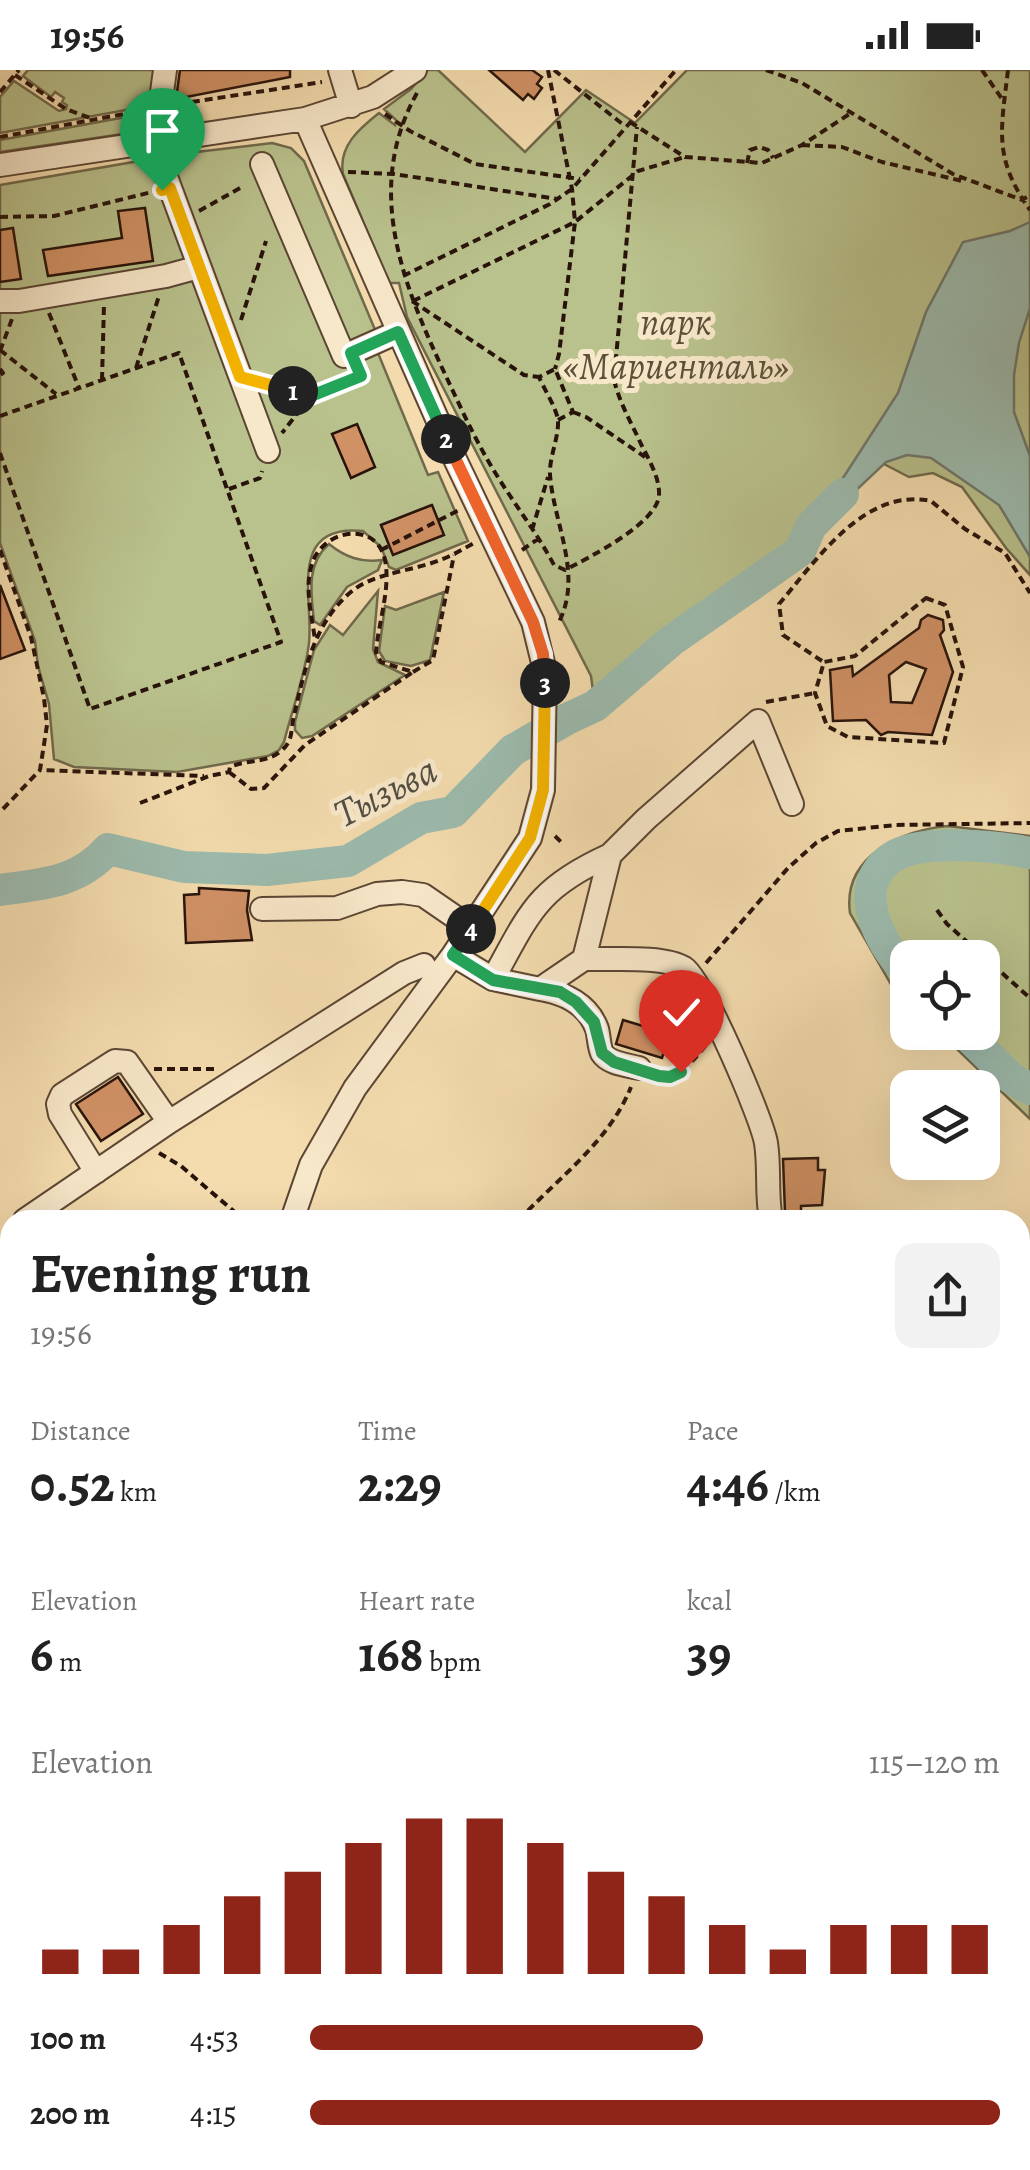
<!DOCTYPE html>
<html lang="en">
<head>
<meta charset="utf-8">
<style>
  :root { --surface:#fff; --page:#f2f2f2; --text:#222; --muted:#767676; --accent:#8f2418 }
  body { margin:0; font-family:Alegreya,serif; background:var(--page); color:var(--text); height:100vh; display:flex; flex-direction:column; font-size:38px; white-space:nowrap }
  * { box-sizing:border-box; margin:0 }
  p { font-size:32px; color:var(--muted) }
  .icon { flex:none; width:55px; height:55px; fill:none; stroke:currentColor; stroke-width:2; stroke-linecap:round; stroke-linejoin:round }
  .map { position:relative; flex:1; overflow:hidden }
  .side { position:absolute; left:0px; top:1140px; width:1030px; height:960px; display:flex; flex-direction:column; background:var(--surface); border-radius:30px 30px 0 0; box-shadow:0 10px 40px #0002 }
  .side>* { flex:none }
  .buttons { position:absolute; left:890px; top:870px; display:grid; gap:20px }
  .buttons a { display:grid; place-items:center; width:110px; height:110px; border-radius:20px; background:var(--surface); box-shadow:0 10px 40px #0002; font-size:50px }
  .pin { position:absolute; display:grid; place-items:center; width:85px; height:85px; color:#fff; margin:-102px -42px; border-radius:50% 50% 50% 0; rotate:-45deg; box-shadow:0 0 10px #0007 }
  .pin .icon { rotate:45deg }
  .km { position:absolute; width:50px; height:50px; margin:-25px; border-radius:50%; background:#222; color:#fff; font-size:28px; line-height:50px; text-align:center }
  .round { display:grid; place-items:center; flex:none; width:105px; height:105px; border-radius:20px; background:var(--page) }
  .overview { display:flex; align-items:center; justify-content:space-between; height:170px; padding:0 30px }
  h1 { font-size:55px; font-weight:600; line-height:75px }
  .figures { display:grid; grid-template-columns:repeat(3,1fr); gap:15px; height:170px; padding:10px 30px }
  .figures div { display:grid; align-content:center }
  .figures b { font-size:50px; font-weight:600 }
  .figures small { font-size:28px; font-weight:400 }
  .figures p { font-size:28px }
  .chart { height:280px; padding:20px 30px }
  .chart p { display:flex; justify-content:space-between }
  .chart svg { width:100%; height:180px; margin-top:10px; stroke:var(--accent); stroke-width:6 }
  ul { padding:0 30px; list-style:none; font-size:32px }
  li { display:grid; grid-template-columns:160px 120px 1fr; align-items:center; height:75px }
  li i { height:25px; border-radius:12px; background:var(--accent) }
  .status { display:flex; justify-content:space-between; align-items:center; height:70px; padding:0 50px; background:var(--surface); direction:ltr }
  .status svg { height:28px; fill:currentColor }
  .map>svg:first-child { display:block }
</style>
</head>
<body>
<div class="status"><b>19:56</b><svg viewBox="0 0 49 12"><path d="M0 12V9h3v3zM5 12V6h3v6zM10 12V3h3v9zM15 12V0h3v12zM26 1h20v11H26zM47 4h2v5h-2z"/></svg></div>
<div class="map">
<svg width="1030" height="2100" viewBox="0 0 1030 2100">
  <rect width="100%" height="100%" fill="#f4dcae"/>
  <filter id="stains"><feTurbulence type="fractalNoise" baseFrequency=".002" numOctaves="4"/><feColorMatrix values="0 0 0 0 .2 0 0 0 0 .09 0 0 0 0 .02 0 0 0 .5 -.17"/></filter>
  <radialGradient id="worn" r=".72"><stop offset=".6" stop-color="#630" stop-opacity="0"/><stop offset="1" stop-color="#630" stop-opacity=".3"/></radialGradient>
  <!-- green -->
  <path fill="#b9c18c" stroke="#706a4c" stroke-width="2.5" fill-rule="evenodd" d="M 28,0 L 155,0 L 148,36 L 0,63 L 0,27 L 14,11 L 59,41 L 66,39 L 67,35 L 62,32 L 64,28 L 55,22 L 51,27 L 23,6 Z
    M 427,0 L 438,0 L 525,82 L 586,20 L 635,53 L 687,0 L 1030,0 L 1030,505 L 1006,478 L 962,417 L 933,403 L 909,407 L 880,392 L 811,456 L 800,481 L 671,571 L 595,636 L 591,606 L 407,247 L 399,213 L 389,213 L 343,104 C 338,76 360,58 379,43 L 395,55 L 396,50 L 384,39 L 411,19 Z
    M 148,43 L 150,60 L 0,82 L 0,70 Z
    M 272,73 L 291,78 L 304,91 L 376,262 L 371,266 L 428,405 L 438,402 L 468,471 L 396,500 L 389,497 L 381,477 L 363,461 C 286,453 314,530 309,573 C 305,606 292,640 284,672 L 279,680 L 268,686 L 177,702 L 74,697 L 54,689 L 49,634 L 38,596 L 35,571 L 0,473 L 0,115 L 151,89 L 155,96 L 183,92 L 188,83 ZM 431,435 L 443,465 L 393,485 L 381,455 Z
    M 329,474 C 345,487 361,493 382,490 L 378,500 L 347,517 L 320,555 L 314,551 C 311,523 306,494 329,474 Z
    M 378,521 L 373,579 L 378,592 L 405,605 L 312,666 L 302,668 L 295,660 L 295,652 L 314,580 L 330,555 L 343,565 Z
    M 444,522 L 430,590 L 411,596 L 385,591 L 379,581 L 385,536 L 396,540 Z
    M 948,756 L 1030,766 L 1030,1049 L 958,980 L 934,963 L 982,962 L 982,888 L 908,888 L 907,936 L 896,923 L 850,843 C 842,786 902,760 948,756 Z
    M 1030,1250 L 1030,1619 L 1020,1612 L 1020,1392 L 1024,1386 C 1019,1347 1011,1284 1030,1250 Z
    M 10,1949 L 10,2090 L 589,2090 L 590,2100 L 0,2100 L 0,1958 Z"/>
  <!-- water -->
  <path fill="#9cbbae" stroke="#6e786d" stroke-width="2.5" d="M 1030,152 L 1030,238 L 1019,273 L 1014,305 L 1014,342 L 1030,386 L 1030,487 L 999,435 L 931,388 L 907,385 L 886,392 L 816,458 L 810,448 L 843,408 L 898,323 L 926,242 L 963,172 L 1010,161 Z"/>
  <g fill="none" stroke-linecap="round" stroke-linejoin="round">
    <!-- stream -->
    <path stroke="#6e786d" stroke-width="5" d="M 551,2090 L 553,2100
      M 917,2100 L 955,2100"/>
    <!-- river -->
    <path stroke="#9cbbae" stroke-width="32" d="M 0,820 C 42,814 78,813 108,779 L 184,797 L 267,800 L 348,791 L 421,748 L 453,742 L 513,680 L 567,649 L 595,636 L 671,571 L 800,481 L 811,456 L 843,424
      M 908,904 C 881,874 848,819 891,788 C 919,768 998,776 1030,783
      M 964,962 L 1011,1008 L 1030,1019
      M 1020,1351 L 1030,1329
      M 0,1943 L 10,1935"/>
  </g>
  <!-- building -->
  <path fill="#d09165" stroke="#28130b" stroke-width="2.5" fill-rule="evenodd" d="M 180,0 L 290,0 L 290,7 L 176,29 Z
    M 489,0 L 532,0 L 542,7 L 537,14 L 542,18 L 534,29 L 528,24 L 523,30 Z
    M 145,138 L 153,191 L 48,206 L 43,180 L 122,168 L 118,141 Z
    M 13,158 L 21,209 L 0,212 L 0,160 Z
    M 357,354 L 375,397 L 351,408 L 332,364 Z
    M 432,435 L 444,465 L 393,485 L 381,455 Z
    M 0,515 L 25,580 L 0,589 Z
    M 928,545 L 943,550 L 944,560 L 940,565 L 953,602 L 932,665 L 888,662 L 881,665 L 866,650 L 833,651 L 830,600 L 852,596 L 853,606 L 919,558 L 921,550 ZM 906,592 L 926,599 L 912,633 L 891,632 L 889,605 Z
    M 199,818 L 249,821 L 247,840 L 252,870 L 186,873 L 184,825 L 199,824 Z
    M 623,950 L 670,964 L 662,988 L 616,974 Z
    M 118,1007 L 143,1044 L 101,1071 L 76,1034 Z
    M 818,1088 L 818,1100 L 825,1100 L 822,1135 L 801,1136 L 801,1141 L 785,1142 L 783,1089 Z"/>
  <g fill="none" stroke-linecap="round" stroke-linejoin="round">
    <!-- minor casing -->
    <g stroke="#5b4534" stroke-width="26">
      <path id="minor" d="M 165,0 L 160,37 L 165,70
        M 340,0 L 351,36
        M 158,71 L 162,96 L 268,381
        M 262,94 L 344,286 L 398,262
        M 0,95 L 305,49 L 373,27 L 415,0
        M 0,231 L 19,231 L 166,206 L 199,197
        M 262,839 L 337,838 L 377,824 L 402,822 L 423,825 L 471,858
        M 453,885 L 493,909 L 540,919 L 584,889 L 610,785 L 646,749 L 758,651 L 792,734
        M 584,889 C 608,890 664,885 684,898 C 702,909 762,1048 766,1073 C 770,1098 766,1125 771,1150
        M 493,909 C 530,842 537,818 610,785
        M 540,919 C 564,923 588,934 597,959 C 599,966 599,977 602,983 C 609,994 628,995 639,998
        M 96,1102 L 60,1044 L 58,1034 L 62,1025 L 115,991 L 127,992 L 169,1052
        M 25,1150 L 169,1052 L 404,903 L 424,895
        M 292,1150 L 311,1095 L 355,1018 L 453,885 L 530,768 L 543,720 L 545,601 L 533,552 L 453,385 L 305,49
        M 1020,1203 L 1030,1201
        M 0,1483 L 10,1479
        M 0,1609 L 10,1608
        M 453,2090 L 456,2100
        M 976,2090 L 990,2100
        M 887,2100 L 903,2090"/>
    </g>
    <!-- path -->
    <path stroke="#28130b" stroke-width="4" stroke-dasharray="8 5" stroke-linecap="butt" d="M 548,0 L 572,119 L 575,152 L 559,284 L 555,299
      M 554,0 L 625,56
      M 766,0 L 802,13 L 953,104 L 1022,130 L 1030,125
      M 982,0 L 1002,29
      M 1008,0 C 1001,60 993,88 1030,140
      M 15,5 L 66,39 L 93,49
      M 0,22 L 19,0
      M 417,23 C 364,118 402,212 444,302 C 460,336 476,372 496,404 C 515,435 537,463 554,495 L 565,500 C 588,488 658,453 659,425 C 660,408 648,388 641,374 C 631,352 620,334 614,310 L 637,57
      M 179,34 L 322,12
      M 385,44 L 410,61 L 475,94 L 580,109
      M 630,52 L 685,87 L 762,93 L 802,75 L 851,43
      M 0,67 L 140,41
      M 802,75 L 842,77 L 882,92 L 962,111
      M 747,93 L 750,80 L 759,77 L 768,80 L 773,88
      M 348,102 L 394,104 L 557,129
      M 199,141 L 242,117
      M 0,147 L 54,146 L 152,122
      M 403,206 L 550,134 L 572,119 L 676,0
      M 412,231 L 524,305 L 539,307
      M 413,231 L 575,152 L 638,101 L 685,87
      M 49,243 L 79,318
      M 241,250 L 266,171
      M 0,280 L 56,324
      M 0,281 L 12,249
      M 136,298 L 159,226
      M 0,299 L 3,303 L 0,305
      M 102,310 L 104,234
      M 264,314 L 311,326 L 282,363
      M 311,326 L 361,306 L 358,300
      M 573,342 L 586,347 L 645,387
      M 0,346 L 179,283 L 281,572 L 90,639 L 0,383
      M 558,350 L 573,342 L 555,299 L 539,307 C 544,319 556,337 558,350 C 559,368 549,387 550,405 C 554,455 583,504 559,552
      M 229,419 L 260,408 L 262,401
      M 532,460 L 548,407
      M 0,480 L 31,567 L 44,628 L 47,655 L 40,700 L 204,706
      M 381,480 L 459,440
      M 522,480 L 538,469
      M 926,528 L 945,535 L 963,597 L 944,673 L 848,667 L 827,656 L 815,623 L 824,592 L 855,586 Z
      M 822,591 L 783,565 L 779,534 C 816,491 864,417 931,431 L 965,459 L 1005,483 L 1030,523
      M 413,602 L 433,590 L 454,485
      M 766,632 L 815,623
      M 229,702 L 251,719 L 264,718 L 305,675 L 413,602 L 381,592 L 376,582 C 378,554 391,518 385,490 C 376,449 322,460 312,494 C 304,518 312,546 315,570
      M 140,733 L 209,706 L 229,702 L 230,697 C 248,689 265,694 281,681 C 294,670 290,661 294,646 C 304,602 314,552 352,521 C 374,503 413,501 440,490 C 452,486 463,479 474,473
      M 3,739 L 40,700
      M 555,766 L 564,775
      M 937,840 L 947,854 L 1030,928
      M 706,893 L 788,798 L 816,773 L 838,761 L 896,755 L 1030,753
      M 154,999 L 214,999
      M 657,1005 C 681,1009 693,990 708,973
      M 159,1083 L 181,1096 L 244,1150
      M 519,1150 C 558,1108 609,1072 631,1017"/>
    <!-- minor -->
    <use href="#minor" stroke="#f8e8ca" stroke-width="22"/>
  </g>
  <g fill="none" stroke-linecap="round" stroke-linejoin="round">
    <!-- split-1 casing -->
    <g stroke="#fff" stroke-width="20">
      <path id="split-1" d="M 162,120 L 170,118 L 240,307 L 293,321"/>
    </g>
    <!-- split-2 casing -->
    <g stroke="#fff" stroke-width="20">
      <path id="split-2" d="M 293,321 L 311,326 L 361,306 L 351,283 L 398,262 L 446,369"/>
    </g>
    <!-- split-3 casing -->
    <g stroke="#fff" stroke-width="20">
      <path id="split-3" d="M 446,369 L 533,552 L 543,584 L 545,613"/>
    </g>
    <!-- split-4 casing -->
    <g stroke="#fff" stroke-width="20">
      <path id="split-4" d="M 471,859 L 530,768 L 543,720 L 545,613"/>
    </g>
    <!-- split-5 casing -->
    <g stroke="#fff" stroke-width="20">
      <path id="split-5" d="M 471,859 L 453,885 L 493,910 L 560,922 L 576,932 L 594,952 L 602,983 L 614,992 L 659,1006 L 670,1007 L 681,1002"/>
    </g>
    <!-- split-1 -->
    <use href="#split-1" stroke="#f5b400" stroke-width="12"/>
    <!-- split-2 -->
    <use href="#split-2" stroke="#22a559" stroke-width="12"/>
    <!-- split-3 -->
    <use href="#split-3" stroke="#f0652b" stroke-width="12"/>
    <!-- split-4 -->
    <use href="#split-4" stroke="#f5b400" stroke-width="12"/>
    <!-- split-5 -->
    <use href="#split-5" stroke="#22a559" stroke-width="12"/>
  </g>
  <g text-anchor="middle" stroke-width="10" stroke-linejoin="round" paint-order="stroke">
    <!-- park labels -->
    <g font-size="38" font-style="italic" fill="#5b5038" stroke="#f8e8ca">
      <text x="676" y="265">парк<tspan x="676" dy="44">«Мариенталь»</tspan></text>
    </g>
    <!-- water labels -->
    <g font-size="40" font-style="italic" fill="#514e44" stroke="#f8e8ca">
      <text transform="translate(385 721) rotate(-27)" y="14">Тызьва</text>
    </g>
  </g>
  <rect width="100%" height="100%" filter="url(#stains)"/>
  <rect width="100%" height="100%" fill="url(#worn)"/>
</svg>
<div class="buttons">
<a><svg class="icon" aria-label="locate" viewBox="0 0 24 24"><circle cx="12" cy="12" r="6"/><path d="M12 2v4M12 18v4M2 12h4M18 12h4"/></svg></a>
<a><svg class="icon" aria-label="layers" viewBox="0 0 24 24"><path d="M12 4l9 5-9 5-9-5zM3 14l9 5 9-5"/></svg></a>
</div>
<div class="pin" style="left:162px;top:120px;background:#1e9e55"><svg class="icon" aria-label="arrive" viewBox="0 0 24 24"><path d="M6 21V4h12l-3 4 3 4H6"/></svg></div>
<div class="pin" style="left:681px;top:1002px;background:#d93025"><svg class="icon" aria-label="check" viewBox="0 0 24 24"><path d="M5 12l5 5 9-10"/></svg></div>
<b class="km" style="left:293px;top:321px">1</b>
<b class="km" style="left:446px;top:369px">2</b>
<b class="km" style="left:545px;top:613px">3</b>
<b class="km" style="left:471px;top:859px">4</b>
<section class="side">
<div class="overview"><div><h1>Evening run</h1><p>19:56</p></div><a class="round"><svg class="icon" aria-label="share" viewBox="0 0 24 24"><path d="M12 15V3M7 8l5-5 5 5M5 13v7h14v-7"/></svg></a></div>
<div class="figures">
<div><p>Distance</p><b>0.52<small> km</small></b></div>
<div><p>Time</p><b>2:29</b></div>
<div><p>Pace</p><b>4:46<small> /km</small></b></div>
</div>
<div class="figures">
<div><p>Elevation</p><b>6<small> m</small></b></div>
<div><p>Heart rate</p><b>168<small> bpm</small></b></div>
<div><p>kcal</p><b>39</b></div>
</div>
<div class="chart"><p><span>Elevation</span>115–120 m</p>
<svg viewBox="0 0 160 44" preserveAspectRatio="none"><path d="M5 44V38M15 44V38M25 44V32M35 44V25M45 44V19M55 44V12M65 44V6M75 44V6M85 44V12M95 44V19M105 44V25M115 44V32M125 44V38M135 44V32M145 44V32M155 44V32"/></svg>
</div>
<ul>
<li><b>100 m</b>4:53<i style="width:57%"></i></li>
<li><b>200 m</b>4:15<i style="width:100%"></i></li>
</ul>
</section>
</div>
</body>
</html>
